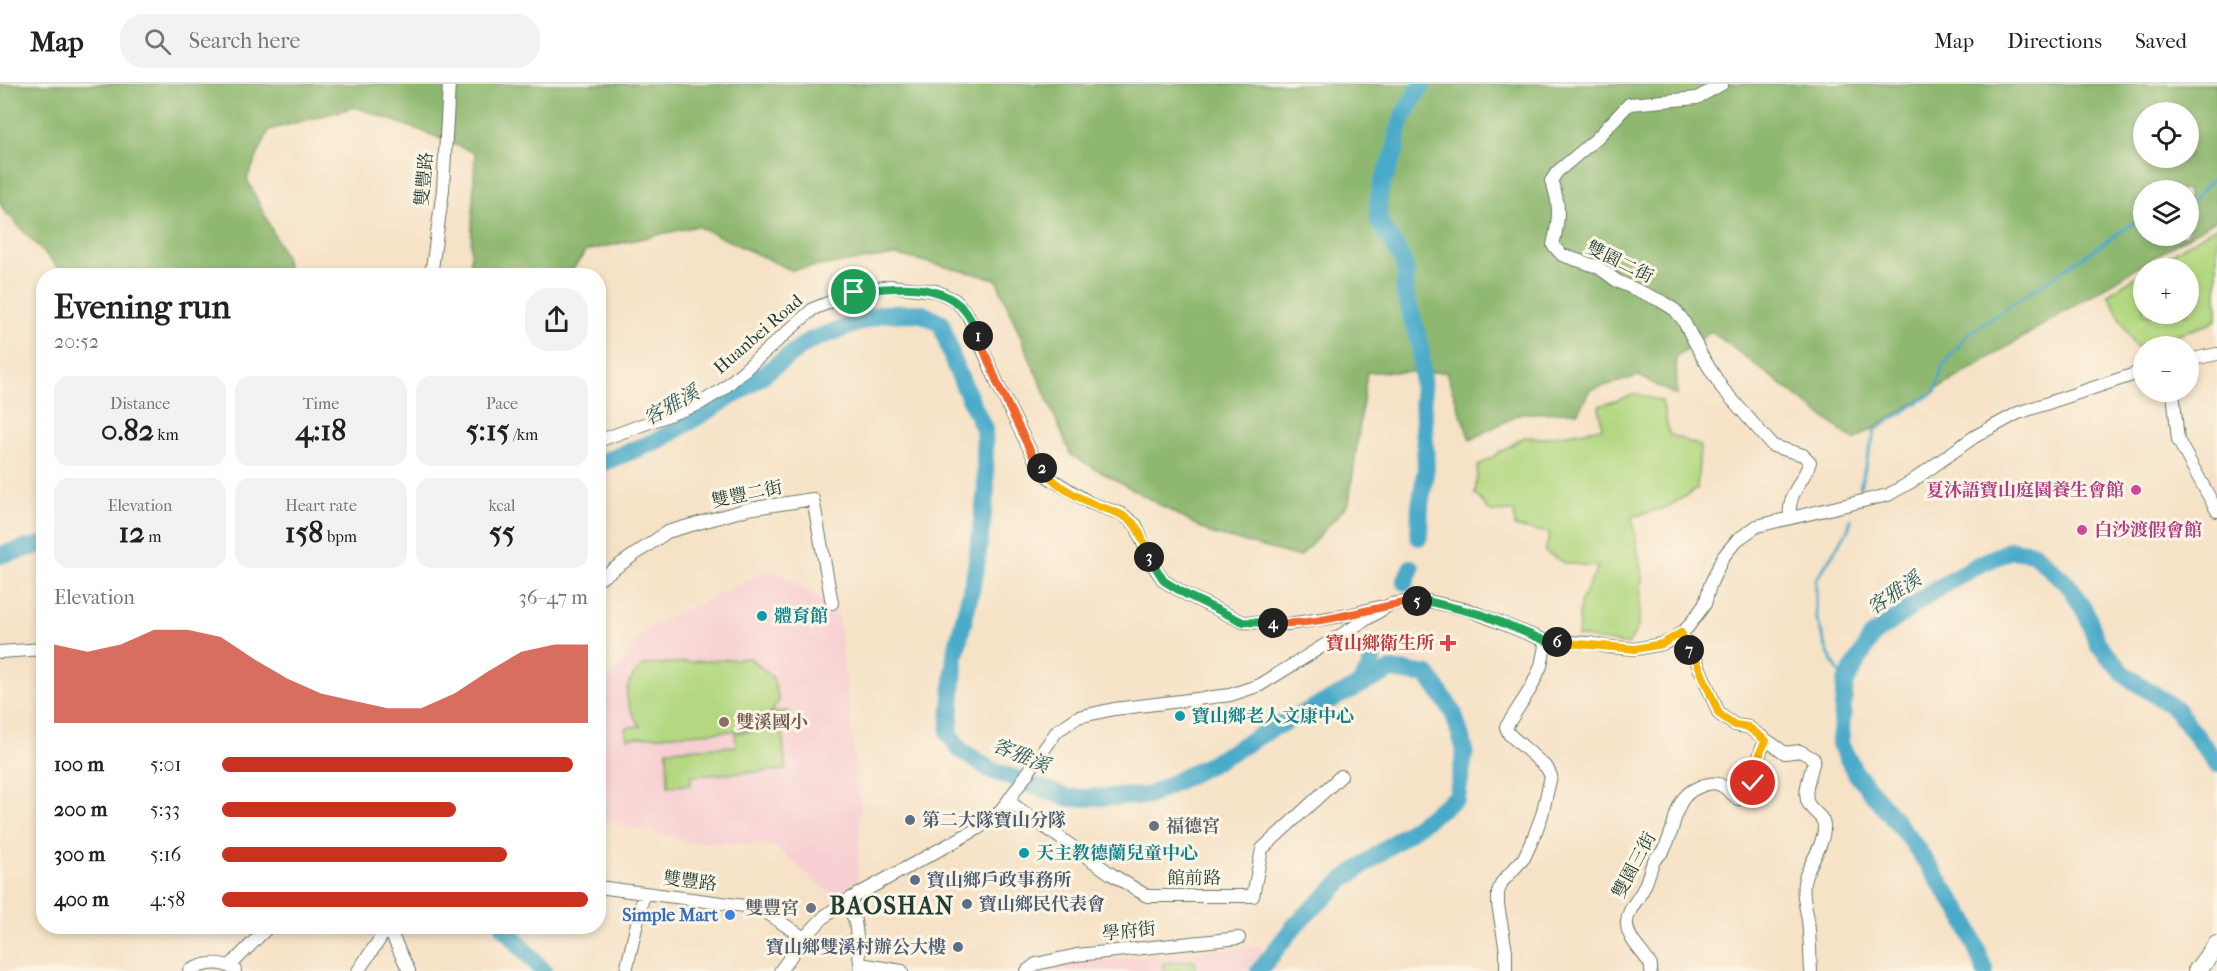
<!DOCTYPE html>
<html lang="en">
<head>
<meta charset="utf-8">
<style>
  :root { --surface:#fff; --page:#f2f2f2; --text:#202124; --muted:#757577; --line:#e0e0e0; --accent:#c8321e }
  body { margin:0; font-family:"IM FELL French Canon","Noto Serif TC",serif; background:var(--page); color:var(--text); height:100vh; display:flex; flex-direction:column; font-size:22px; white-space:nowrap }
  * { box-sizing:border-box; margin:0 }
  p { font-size:20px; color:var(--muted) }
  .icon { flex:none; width:33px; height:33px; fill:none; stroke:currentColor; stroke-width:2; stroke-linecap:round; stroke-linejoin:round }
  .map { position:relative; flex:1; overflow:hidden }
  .drawer { position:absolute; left:36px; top:184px; width:570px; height:666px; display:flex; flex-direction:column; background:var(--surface); border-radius:24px; box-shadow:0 3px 9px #0003 }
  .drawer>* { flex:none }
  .buttons { position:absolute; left:2133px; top:18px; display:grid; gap:12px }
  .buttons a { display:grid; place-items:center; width:66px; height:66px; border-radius:50%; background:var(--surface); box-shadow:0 3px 9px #0003; font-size:30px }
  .pin { position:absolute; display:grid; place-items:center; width:51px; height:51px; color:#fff; margin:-26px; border:3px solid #fff; border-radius:50%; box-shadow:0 2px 6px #0007 }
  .km { position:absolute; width:30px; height:30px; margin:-15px; border-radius:50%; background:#222; color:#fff; font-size:16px; line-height:30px; text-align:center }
  .round { display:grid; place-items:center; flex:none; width:63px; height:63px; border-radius:24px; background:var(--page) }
  .head { display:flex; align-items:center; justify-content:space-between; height:102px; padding:0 18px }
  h1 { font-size:33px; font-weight:800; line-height:45px }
  .stats { display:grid; grid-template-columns:repeat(3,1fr); gap:9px; height:102px; padding:6px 18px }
  .stats div { display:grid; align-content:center; border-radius:15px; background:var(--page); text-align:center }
  .stats b { font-size:30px; font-weight:800 }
  .stats small { font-size:16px; font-weight:400 }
  .stats p { font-size:16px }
  .chart { height:168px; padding:12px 18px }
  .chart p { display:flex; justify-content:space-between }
  .chart svg { width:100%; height:108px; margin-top:6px; fill:var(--accent); opacity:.7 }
  ul { padding:0 18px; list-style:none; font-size:20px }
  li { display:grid; grid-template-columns:96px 72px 1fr; align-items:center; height:45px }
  li i { height:15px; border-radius:8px; background:var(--accent) }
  header { display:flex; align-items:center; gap:36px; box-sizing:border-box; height:84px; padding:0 30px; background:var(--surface); border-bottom:2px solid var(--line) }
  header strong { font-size:28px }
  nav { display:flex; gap:33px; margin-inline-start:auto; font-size:21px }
  .search { width:420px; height:54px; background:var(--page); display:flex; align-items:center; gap:15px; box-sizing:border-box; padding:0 21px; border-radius:24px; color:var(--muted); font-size:22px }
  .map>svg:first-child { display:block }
</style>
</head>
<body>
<header>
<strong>Map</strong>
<div class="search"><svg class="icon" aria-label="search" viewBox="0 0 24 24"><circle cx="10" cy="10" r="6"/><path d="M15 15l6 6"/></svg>Search here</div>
<nav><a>Map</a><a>Directions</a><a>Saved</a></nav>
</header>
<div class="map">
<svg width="2217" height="887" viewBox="0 0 2217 887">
  <rect width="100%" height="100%" fill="#fcf5e5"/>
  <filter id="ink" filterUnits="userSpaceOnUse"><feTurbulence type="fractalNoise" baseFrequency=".0167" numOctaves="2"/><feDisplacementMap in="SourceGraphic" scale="12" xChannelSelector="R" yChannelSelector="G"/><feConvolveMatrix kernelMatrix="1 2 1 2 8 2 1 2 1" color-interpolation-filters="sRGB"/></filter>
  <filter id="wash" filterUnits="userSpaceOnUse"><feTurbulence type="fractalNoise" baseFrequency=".008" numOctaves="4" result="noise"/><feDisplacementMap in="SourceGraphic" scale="24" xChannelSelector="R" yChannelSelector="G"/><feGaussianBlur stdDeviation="1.35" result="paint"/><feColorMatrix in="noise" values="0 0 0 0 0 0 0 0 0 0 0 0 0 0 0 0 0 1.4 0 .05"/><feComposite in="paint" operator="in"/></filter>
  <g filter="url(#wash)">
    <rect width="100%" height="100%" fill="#f6e2c6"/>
    <!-- built -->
    <path fill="#f7cfd2" d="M 771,485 L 837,525 L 861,724 L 857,800 L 834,812 L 772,761 L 689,758 L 599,735 L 598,611 L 647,544 Z
      M 1264,861 L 1249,887 L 1042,887 L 1083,878 Z"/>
    <!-- green -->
    <path fill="#b3d881" stroke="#698a5a" stroke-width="1.5" d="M 2217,142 L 2217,235 L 2210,240 L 2135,263 L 2108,210 L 2143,188 L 2144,230 L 2188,230 L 2188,184 L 2149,184 Z
      M 1636,310 L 1662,317 L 1669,350 L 1700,362 L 1697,405 L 1667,423 L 1632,433 L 1642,490 L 1639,541 L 1628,561 L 1578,552 L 1580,519 L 1598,483 L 1565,479 L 1545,468 L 1550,449 L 1515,443 L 1514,427 L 1491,428 L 1475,410 L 1478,382 L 1524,353 L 1544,354 L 1602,344 L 1599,322 Z
      M 750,574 L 773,594 L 779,617 L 770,629 L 789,627 L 791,643 L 627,654 L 625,644 L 640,642 C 624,618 620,601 644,581 Z
      M 782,646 L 786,686 L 691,692 L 691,701 L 668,702 L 667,666 L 736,662 L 735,649 Z
      M 1195,876 L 1196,887 L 1163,887 L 1163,879 Z"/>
    <!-- forest -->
    <path fill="#8eb86f" stroke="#567a52" stroke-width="1.5" fill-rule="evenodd" d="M 0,0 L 2217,0 L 2217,135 L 1854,356 L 1711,247 L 1676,273 L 1677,312 L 1639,292 L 1590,306 L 1578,328 L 1521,329 L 1470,356 L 1446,288 L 1367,288 L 1349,419 L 1300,473 L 1210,449 L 1071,371 L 996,195 L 897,171 L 791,186 L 697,142 L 586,167 L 568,192 L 470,192 L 475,69 L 422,47 L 355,23 L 269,46 L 247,95 L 285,173 L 290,192 L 66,192 L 3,125 L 0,117 ZM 2144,28 L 2188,28 L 2188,74 L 2144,74 ZM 2144,106 L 2188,106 L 2188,152 L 2144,152 Z"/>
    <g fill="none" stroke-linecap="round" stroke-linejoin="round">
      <!-- stream -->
      <path stroke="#4aaac9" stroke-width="3" d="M 2188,121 L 2217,91
        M 1860,403 L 1875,346 L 1936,307 L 1943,281 L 1969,249 L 2144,132
        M 1845,599 L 1828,569 L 1816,532 L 1816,496 L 1848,446 L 1851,435"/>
      <!-- river -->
      <path stroke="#4aaac9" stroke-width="18" d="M 598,380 L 659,356 L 742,306 L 809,257 L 881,230 L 920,229 L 941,239 L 955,282 L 984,345 L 986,407 L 975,490 L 955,571 L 949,649 L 960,666 L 991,686 L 1069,714 L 1148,712 L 1211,680 L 1273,644 L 1391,586 L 1428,591 L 1453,628 L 1465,666 L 1457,713 L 1343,796 L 1296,840 L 1259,887
        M 1419,453 L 1420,422 L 1426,383 L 1421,269 L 1417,250 L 1404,206 L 1406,189 L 1403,176 L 1379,138 L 1378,120 L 1381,102 L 1396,65 L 1397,52 L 1403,32 L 1422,0
        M 0,471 L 44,460
        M 1405,498 L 1411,484
        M 1360,600 L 1370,584 L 1373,572
        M 504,843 L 543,887
        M 1985,887 L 1965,835 L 1911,756 L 1855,688 L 1840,660 L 1845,599 L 1872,552 L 1932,508 L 1978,481 L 2011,466 L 2034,469 L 2071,504 L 2088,533 L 2097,559 L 2125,591 L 2176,625 L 2217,680"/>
    </g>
  </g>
  <g filter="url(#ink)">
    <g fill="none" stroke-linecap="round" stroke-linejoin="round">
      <!-- minor casing -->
      <g stroke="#6a7767" stroke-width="14">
        <path id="minor" d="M 1722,0 L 1697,14 L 1629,20 L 1596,55 L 1557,88 L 1551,97 C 1561,119 1559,137 1553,161 L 1562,171 L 1598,183 L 1617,197 L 1661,217 L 1675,226 L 1683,236 L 1702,272 L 1722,304 L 1773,362 L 1803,371 L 1810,378 C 1803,399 1787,409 1790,434
          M 431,192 L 443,106 L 449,0
          M 2188,276 L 2217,270
          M 2173,308 L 2178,356 L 2217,427
          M 598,357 L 699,320 L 722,306 L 813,225 L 854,208 L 890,202 L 936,207 L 955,216 L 968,231 L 999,303 L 1034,374 L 1048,393 L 1090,419 L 1122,430 L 1136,441 L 1150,477 L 1164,497 L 1187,511 L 1243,538 L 1288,540 L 1349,531 L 1379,523
          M 598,496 L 667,448 L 748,425 L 813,415 L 832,519
          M 1681,549 L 1697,578 L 1719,630 L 1735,641 L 1748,643 L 1785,669 L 1800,667 L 1814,675 C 1812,688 1804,703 1807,716 C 1809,727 1824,731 1824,742 C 1825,759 1810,779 1805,794 C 1801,808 1806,823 1808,836 C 1810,853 1810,870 1811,887
          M 0,568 L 44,565
          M 1008,717 L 1111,790 L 1147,812 L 1253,812 L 1262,765 L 1341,692
          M 598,803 L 760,824 L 804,854
          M 846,817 L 855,837 L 861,887
          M 388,843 L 409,887
          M 860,880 L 902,887
          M 230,882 L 268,843
          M 189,887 C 204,879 221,876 235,886
          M 358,887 L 388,843
          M 626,887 L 644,809
          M 780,887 L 804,854 L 825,832 L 846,817 L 977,745 L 995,733 L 1008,717 L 1057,647 L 1078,633 L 1114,625 L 1230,611 L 1260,601 L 1391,520 L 1423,516 L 1469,526 L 1546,557 L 1589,559 L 1609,563 L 1635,565 L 1662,560 L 1672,556 L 1688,543 L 1705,520 L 1710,501 L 1723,473 L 1737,456 L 1757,442 L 1888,411 L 1911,398 L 1974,353 L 2018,329 L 2144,287
          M 1027,887 L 1036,880 L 1077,871 L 1239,854
          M 1506,887 L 1506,867 L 1498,821 L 1498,808 L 1502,798 L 1524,774 L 1534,752 L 1542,731 L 1551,692 L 1547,684 L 1509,650 L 1506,643 L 1531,604 L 1541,582 L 1546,557
          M 1651,887 L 1651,882 C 1644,868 1626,855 1627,838 C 1628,823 1640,815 1645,801 C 1649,793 1650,783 1655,775 C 1658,772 1662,769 1664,765 C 1678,743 1671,714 1699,703 C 1721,694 1723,703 1738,715 L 1745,714 L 1750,709 L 1761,666 L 1766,657"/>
      </g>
      <!-- highway casing -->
      <g stroke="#6a7767" stroke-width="20">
        <path id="highway" d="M 2197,887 L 2217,861"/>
      </g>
      <!-- minor -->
      <use href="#minor" stroke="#fff" stroke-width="12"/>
      <!-- highway -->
      <use href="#highway" stroke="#fff" stroke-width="18"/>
    </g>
  </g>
  <g fill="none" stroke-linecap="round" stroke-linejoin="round" filter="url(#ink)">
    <!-- split-1 casing -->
    <g stroke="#fff" stroke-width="12">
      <path id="split-1" d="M 854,208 C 890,203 944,195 968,231 C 972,237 975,245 978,252"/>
    </g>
    <!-- split-2 casing -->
    <g stroke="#fff" stroke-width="12">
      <path id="split-2" d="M 978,252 L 999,303 L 1034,374 L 1042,384"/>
    </g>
    <!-- split-3 casing -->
    <g stroke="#fff" stroke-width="12">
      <path id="split-3" d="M 1042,384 C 1053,399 1074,412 1091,419 C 1106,426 1122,428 1133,439 C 1141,447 1145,463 1149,473"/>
    </g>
    <!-- split-4 casing -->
    <g stroke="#fff" stroke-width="12">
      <path id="split-4" d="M 1149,473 L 1164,497 L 1187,511 L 1243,538 L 1273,539"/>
    </g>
    <!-- split-5 casing -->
    <g stroke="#fff" stroke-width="12">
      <path id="split-5" d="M 1273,539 C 1322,542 1369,523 1417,517"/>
    </g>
    <!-- split-6 casing -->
    <g stroke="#fff" stroke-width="12">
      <path id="split-6" d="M 1417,517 L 1423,516 L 1483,531 L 1546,557 L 1557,558"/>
    </g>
    <!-- split-7 casing -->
    <g stroke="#fff" stroke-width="12">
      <path id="split-7" d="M 1557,558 L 1635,565 L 1662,560 L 1681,549 L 1689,566"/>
    </g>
    <!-- split-8 casing -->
    <g stroke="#fff" stroke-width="12">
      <path id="split-8" d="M 1689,566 L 1697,578 L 1719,630 L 1735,641 L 1748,643 L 1766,657 L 1761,666 L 1753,699"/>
    </g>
    <!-- split-1 -->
    <use href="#split-1" stroke="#22a559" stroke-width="8"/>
    <!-- split-2 -->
    <use href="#split-2" stroke="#f0652b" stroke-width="8"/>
    <!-- split-3 -->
    <use href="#split-3" stroke="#f5b400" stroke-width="8"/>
    <!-- split-4 -->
    <use href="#split-4" stroke="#22a559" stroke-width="8"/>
    <!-- split-5 -->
    <use href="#split-5" stroke="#f0652b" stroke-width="8"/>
    <!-- split-6 -->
    <use href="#split-6" stroke="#22a559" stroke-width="8"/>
    <!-- split-7 -->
    <use href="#split-7" stroke="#f5b400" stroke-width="8"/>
    <!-- split-8 -->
    <use href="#split-8" stroke="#f5b400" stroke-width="8"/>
  </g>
  <!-- markers -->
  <g fill="#d1479c" stroke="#fcf5e5" stroke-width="2">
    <circle cx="2136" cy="406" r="6"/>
    <circle cx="2082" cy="446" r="6"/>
  </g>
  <g fill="#0f9aa8" stroke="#fcf5e5" stroke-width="2">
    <circle cx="762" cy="532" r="6"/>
    <circle cx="1180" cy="632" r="6"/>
    <circle cx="1024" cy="769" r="6"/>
  </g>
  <path fill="#e0444e" stroke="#fcf5e5" stroke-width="2" d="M1445 550h6v6h6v6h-6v6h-6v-6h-6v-6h6z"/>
  <circle fill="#8d6e63" stroke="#fcf5e5" stroke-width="2" cx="724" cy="638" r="6"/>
  <g fill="#5c6f8a" stroke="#fcf5e5" stroke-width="2">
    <circle cx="910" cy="736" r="6"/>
    <circle cx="915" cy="796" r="6"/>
    <circle cx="967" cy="820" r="6"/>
    <circle cx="958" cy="863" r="6"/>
  </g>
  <g fill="#6b7280" stroke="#fcf5e5" stroke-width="2">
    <circle cx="1154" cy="742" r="6"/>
    <circle cx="811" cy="824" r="6"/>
  </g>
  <circle fill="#3f7fe0" stroke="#fcf5e5" stroke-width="2" cx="730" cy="831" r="6"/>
  <g text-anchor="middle" stroke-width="6" stroke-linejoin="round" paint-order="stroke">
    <!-- street labels -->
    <g font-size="18" fill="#1f3d34" stroke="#fcf5e5">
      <text transform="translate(424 95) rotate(-85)" y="6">雙豐路</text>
      <text transform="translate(1620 178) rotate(26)" y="6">雙園二街</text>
      <text transform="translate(758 250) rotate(-41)" y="6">Huanbei Road</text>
      <text transform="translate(747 410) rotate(-12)" y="6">雙豐二街</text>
      <text transform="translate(1634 781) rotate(-62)" y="6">雙園三街</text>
      <text x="1194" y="800">館前路</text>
      <text transform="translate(690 797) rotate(7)" y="6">雙豐路</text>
      <text transform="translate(1129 847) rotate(-6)" y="6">學府街</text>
    </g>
    <!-- hotel labels -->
    <g font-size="18" font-weight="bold" fill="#b23c85" stroke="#fcf5e5" text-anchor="end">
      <text x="2124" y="412">夏沐語寶山庭園養生會館</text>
      <text x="2094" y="452" text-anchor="start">白沙渡假會館</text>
    </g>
    <!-- culture labels -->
    <g font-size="18" font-weight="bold" fill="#0d838f" stroke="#fcf5e5" text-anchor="start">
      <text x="774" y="538">體育館</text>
      <text x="1192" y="638">寶山鄉老人文康中心</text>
      <text x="1036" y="775">天主教德蘭兒童中心</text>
    </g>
    <!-- health labels -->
    <g font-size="18" font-weight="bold" fill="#be3a42" stroke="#fcf5e5" text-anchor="end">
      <text x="1434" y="565">寶山鄉衛生所</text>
    </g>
    <!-- education labels -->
    <g font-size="18" font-weight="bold" fill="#785e54" stroke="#fcf5e5" text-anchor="start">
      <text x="736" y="644">雙溪國小</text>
    </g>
    <!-- service labels -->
    <g font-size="18" font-weight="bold" fill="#4e5e75" stroke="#fcf5e5" text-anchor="start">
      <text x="922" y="742">第二大隊寶山分隊</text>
      <text x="927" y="802">寶山鄉戶政事務所</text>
      <text x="979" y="826">寶山鄉民代表會</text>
      <text x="946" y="869" text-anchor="end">寶山鄉雙溪村辦公大樓</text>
    </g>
    <!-- worship labels -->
    <g font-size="18" font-weight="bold" fill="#5b616d" stroke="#fcf5e5" text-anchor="start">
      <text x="1166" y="748">福德宮</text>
      <text x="799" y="830" text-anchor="end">雙豐宮</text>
    </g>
    <!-- shop labels -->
    <g font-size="18" font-weight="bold" fill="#366cbe" stroke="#fcf5e5" text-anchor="end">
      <text x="718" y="837">Simple Mart</text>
    </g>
    <!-- water labels -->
    <g font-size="20" font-style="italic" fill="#2c5e61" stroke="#fcf5e5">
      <text transform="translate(671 321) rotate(-29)" y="7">客雅溪</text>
      <text transform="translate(1894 509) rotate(-34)" y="7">客雅溪</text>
      <text transform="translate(1021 671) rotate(23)" y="7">客雅溪</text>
    </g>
    <!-- district labels -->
    <g font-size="24" font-weight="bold" letter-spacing="1.5" fill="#1f3d34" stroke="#fcf5e5">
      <text x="892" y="830">BAOSHAN</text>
    </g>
  </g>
</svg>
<div class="buttons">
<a><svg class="icon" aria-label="locate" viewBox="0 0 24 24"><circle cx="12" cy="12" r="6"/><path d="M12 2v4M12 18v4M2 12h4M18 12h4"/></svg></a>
<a><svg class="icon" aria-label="layers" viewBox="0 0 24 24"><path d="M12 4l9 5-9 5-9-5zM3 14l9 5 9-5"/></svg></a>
<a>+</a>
<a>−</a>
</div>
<div class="pin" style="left:854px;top:208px;background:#1e9e55"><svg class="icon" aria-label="arrive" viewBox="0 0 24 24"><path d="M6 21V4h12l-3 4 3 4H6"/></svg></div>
<div class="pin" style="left:1753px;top:699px;background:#d93025"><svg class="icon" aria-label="check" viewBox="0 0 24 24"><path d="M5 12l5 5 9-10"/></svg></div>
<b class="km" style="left:978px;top:252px">1</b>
<b class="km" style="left:1042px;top:384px">2</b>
<b class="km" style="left:1149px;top:473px">3</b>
<b class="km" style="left:1273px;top:539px">4</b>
<b class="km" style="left:1417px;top:517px">5</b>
<b class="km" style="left:1557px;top:558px">6</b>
<b class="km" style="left:1689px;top:566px">7</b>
<section class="drawer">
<div class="head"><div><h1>Evening run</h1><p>20:52</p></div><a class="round"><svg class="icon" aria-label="share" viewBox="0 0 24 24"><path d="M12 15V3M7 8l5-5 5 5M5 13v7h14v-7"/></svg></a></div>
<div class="stats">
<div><p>Distance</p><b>0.82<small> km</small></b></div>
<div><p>Time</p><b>4:18</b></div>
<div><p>Pace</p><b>5:15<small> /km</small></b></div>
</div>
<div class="stats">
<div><p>Elevation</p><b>12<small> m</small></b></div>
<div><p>Heart rate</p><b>158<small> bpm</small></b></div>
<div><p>kcal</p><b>55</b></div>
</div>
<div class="chart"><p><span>Elevation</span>36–47 m</p>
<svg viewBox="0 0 160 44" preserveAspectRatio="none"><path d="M0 44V12L10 15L20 12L30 6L40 6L50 9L60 18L70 26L80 32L90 35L100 38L110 38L120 32L130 23L140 15L150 12L160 12V44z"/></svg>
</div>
<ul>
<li><b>100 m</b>5:01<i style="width:96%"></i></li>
<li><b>200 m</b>5:33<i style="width:64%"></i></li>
<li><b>300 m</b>5:16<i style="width:78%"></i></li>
<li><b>400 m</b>4:58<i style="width:100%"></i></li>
</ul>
</section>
</div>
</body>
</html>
